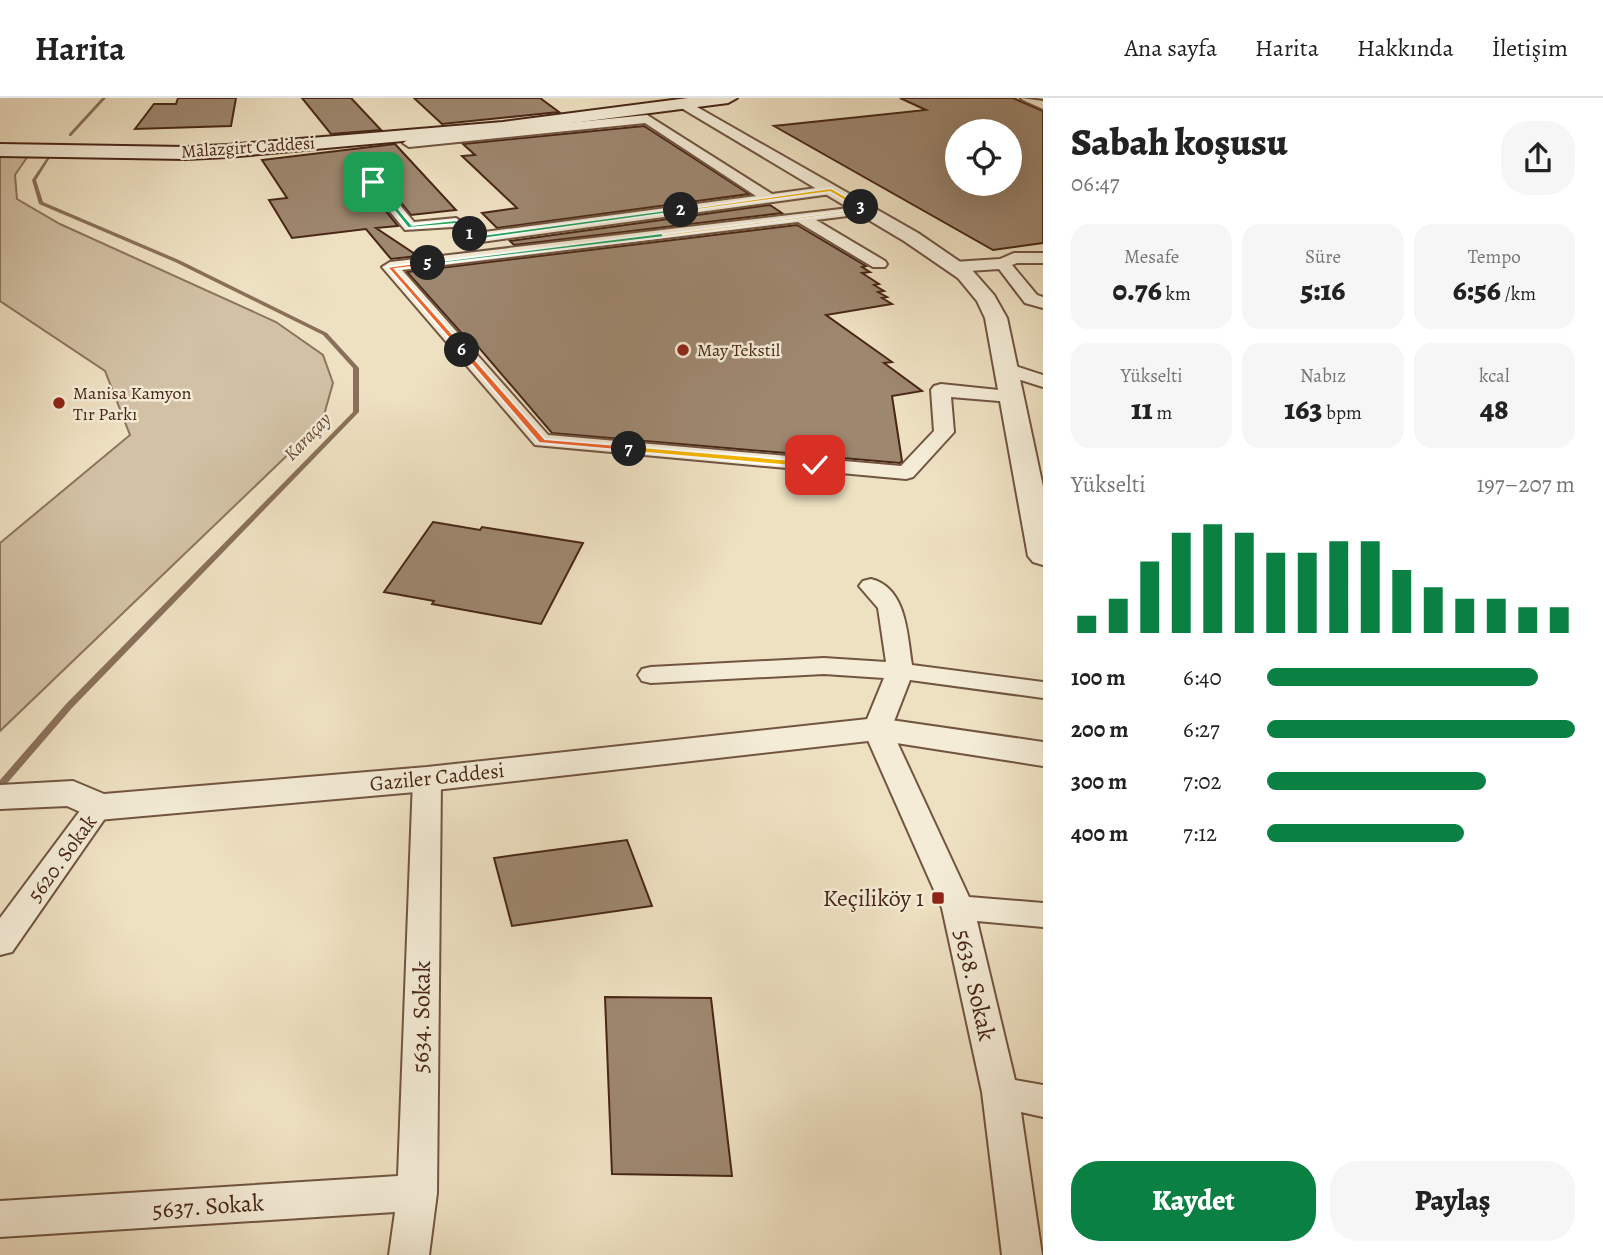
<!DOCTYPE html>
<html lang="tr">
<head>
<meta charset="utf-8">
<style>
  :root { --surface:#fff; --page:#f6f6f6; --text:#222; --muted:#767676; --line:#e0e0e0; --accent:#0b8043 }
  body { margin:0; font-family:Alegreya,serif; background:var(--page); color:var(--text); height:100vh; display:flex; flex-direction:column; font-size:26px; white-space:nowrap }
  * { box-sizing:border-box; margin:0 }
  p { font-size:23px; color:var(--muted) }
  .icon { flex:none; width:38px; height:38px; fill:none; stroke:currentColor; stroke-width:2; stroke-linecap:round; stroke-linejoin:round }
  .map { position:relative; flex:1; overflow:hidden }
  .details { display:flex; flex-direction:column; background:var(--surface); width:560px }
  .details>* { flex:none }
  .controls { position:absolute; left:945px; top:21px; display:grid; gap:14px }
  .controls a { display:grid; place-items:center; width:77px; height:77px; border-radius:50%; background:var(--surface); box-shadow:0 7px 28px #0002; font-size:35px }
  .pin { position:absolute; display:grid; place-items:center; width:60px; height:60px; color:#fff; margin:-30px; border-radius:14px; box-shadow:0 4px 10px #0006 }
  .km { position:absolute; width:35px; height:35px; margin:-18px; border-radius:50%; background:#222; color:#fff; font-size:19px; line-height:35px; text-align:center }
  .round { display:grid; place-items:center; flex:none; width:74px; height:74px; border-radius:28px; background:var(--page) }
  .headline { display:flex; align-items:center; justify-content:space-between; height:119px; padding:0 28px }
  h1 { font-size:38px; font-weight:800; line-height:52px }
  .figures { display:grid; grid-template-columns:repeat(3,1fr); gap:10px; height:119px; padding:7px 28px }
  .figures div { display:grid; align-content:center; border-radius:18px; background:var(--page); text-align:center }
  .figures b { font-size:30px; font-weight:800 }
  .figures small { font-size:19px; font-weight:400 }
  .figures p { font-size:19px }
  .chart { height:196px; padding:14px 28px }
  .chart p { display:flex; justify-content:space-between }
  .chart svg { width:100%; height:126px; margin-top:7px; stroke:var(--accent); stroke-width:6 }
  .cta { display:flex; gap:14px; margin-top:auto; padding:14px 28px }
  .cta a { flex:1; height:80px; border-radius:28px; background:var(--accent); color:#fff; font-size:28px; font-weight:800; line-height:80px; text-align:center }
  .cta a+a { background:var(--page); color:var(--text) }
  ul { padding:0 28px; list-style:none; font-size:23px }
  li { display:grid; grid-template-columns:112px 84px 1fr; align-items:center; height:52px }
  li i { height:18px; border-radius:9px; background:var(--accent) }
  header { display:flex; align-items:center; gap:42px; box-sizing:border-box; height:98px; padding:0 35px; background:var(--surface); border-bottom:2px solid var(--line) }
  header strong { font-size:33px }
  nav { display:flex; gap:38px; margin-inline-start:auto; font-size:24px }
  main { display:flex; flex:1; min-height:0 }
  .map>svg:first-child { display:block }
</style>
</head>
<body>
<header>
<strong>Harita</strong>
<nav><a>Ana sayfa</a><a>Harita</a><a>Hakkında</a><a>İletişim</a></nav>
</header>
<main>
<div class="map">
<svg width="1043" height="1157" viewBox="0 0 1043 1157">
  <rect width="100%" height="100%" fill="#eee1c2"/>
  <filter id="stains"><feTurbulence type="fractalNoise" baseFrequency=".00286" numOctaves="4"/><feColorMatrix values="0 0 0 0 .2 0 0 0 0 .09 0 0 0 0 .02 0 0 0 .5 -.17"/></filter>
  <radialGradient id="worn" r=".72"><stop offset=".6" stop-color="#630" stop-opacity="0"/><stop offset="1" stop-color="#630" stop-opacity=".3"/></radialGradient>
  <!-- green -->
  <path fill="#d2c1a5" stroke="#8d745e" stroke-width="2" d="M 0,54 L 30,55 L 15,77 L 17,101 L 60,126 L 276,224 L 323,257 L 333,285 L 322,324 L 0,633 L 0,445 L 130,337 L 105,273 L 0,203 Z"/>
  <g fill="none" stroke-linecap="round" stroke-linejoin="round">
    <!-- stream -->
    <path fill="#8a705a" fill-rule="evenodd" d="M 102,0 L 106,0 L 71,38 L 69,38 L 69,36 Z
      M 49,57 L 51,58 L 36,82 L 43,104 L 179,162 L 327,235 L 359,270 L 359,314 L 72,610 L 3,690 L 0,691 L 0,682 L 66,606 L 353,314 L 353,270 L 323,237 L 175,164 L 39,106 L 32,82 Z"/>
  </g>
  <!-- building -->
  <path fill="#9e876f" stroke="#482616" stroke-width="2" fill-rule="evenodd" d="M 178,0 L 236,0 L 231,28 L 135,31 L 154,6 L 176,6 Z
    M 302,0 L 351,0 L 381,32 L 331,36 Z
    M 414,0 L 540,0 L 559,14 L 442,26 Z
    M 900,0 L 1013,0 L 1043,13 L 1043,145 L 993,152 L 774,28 L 926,12 ZM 957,33 L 1010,33 L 1010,86 L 957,86 Z
    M 644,28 L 749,96 L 497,130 L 482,115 L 517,110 L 462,58 L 475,57 L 463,46 Z
    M 395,46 L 456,112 L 411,117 L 380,79 L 374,77 L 365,82 L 364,86 L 398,128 L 376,130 L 418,158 L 391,161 L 366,131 L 292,140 L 269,102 L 287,100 L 262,62 Z
    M 770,107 L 782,115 L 514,147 L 510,143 Z
    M 797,127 L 866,168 L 862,169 L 870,174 L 862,175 L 879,186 L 874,187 L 884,193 L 878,194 L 887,199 L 882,200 L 892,206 L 826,217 L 892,264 L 884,265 L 922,293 L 892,298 L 902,363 L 900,365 L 552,335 L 469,238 L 465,239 L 407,174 Z
    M 433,424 L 480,432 L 482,429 L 583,445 L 541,526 L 432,506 L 434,503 L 384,494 Z
    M 627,742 L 652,808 L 512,828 L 494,760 Z
    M 605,899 L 711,900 L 732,1078 L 612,1076 Z"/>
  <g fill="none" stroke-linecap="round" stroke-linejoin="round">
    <!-- minor casing -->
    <g stroke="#725541" stroke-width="4">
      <path id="minor" d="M 1021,0 L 1043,3 L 1043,11 L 1023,2 Z
        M 647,17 L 772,96 L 831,88 L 838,92 L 831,96 L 474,145 L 469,143 L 453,129 L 405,132 L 366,84 L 373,80 L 378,81 L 414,124 L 456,120 L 477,135 L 756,98 L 645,25 L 409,49 L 403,45 L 409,41 Z
        M 866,108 L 871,109 L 873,112 L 871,115 L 816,122 L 885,163 L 887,166 L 885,169 L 873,169 L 798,124 L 402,172 L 548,337 L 901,368 L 934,333 L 931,292 L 934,288 L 941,286 L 1018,294 L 1021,298 L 1011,304 L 951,299 L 954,334 L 913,379 L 906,381 L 535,347 L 382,169 L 390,164 Z
        M 1014,155 L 1043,155 L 1043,165 L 1017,165 L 1012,167 L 1037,197 L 1043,199 L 1043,210 L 1025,205 L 999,171 L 954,174 L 946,169 L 954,164 L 1000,161 Z
        M 1006,265 L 1043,277 L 1043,289 L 999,275 L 997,271 Z
        M 871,481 C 907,490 907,537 912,567 L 1043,584 L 1043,600 L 910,582 L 891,631 L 969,799 L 1043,805 L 1043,829 L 977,823 L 1015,982 L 1043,987 L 1043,1019 L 1021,1014 L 1042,1157 L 1002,1157 L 982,994 L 942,810 L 863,631 L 884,580 L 824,576 L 651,585 L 642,583 L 638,577 L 642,571 L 651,569 L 824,560 L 886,564 L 878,510 L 859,488 L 863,483 Z
        M 427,671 L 437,674 L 441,681 L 437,1095 L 429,1157 L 389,1157 L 395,1114 L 0,1139 L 0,1103 L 398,1078 L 413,681 L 417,674 Z
        M 98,699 L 108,702 L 113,709 L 108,716 L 12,854 L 0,857 L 0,820 L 88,702 Z"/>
    </g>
    <!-- tertiary casing -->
    <g stroke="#725541" stroke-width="4">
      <path id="tertiary" d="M 683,1 L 918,135 L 972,172 L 994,197 L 1007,220 L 1043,389 L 1043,467 L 1033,464 L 1028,458 L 985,220 L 977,203 L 958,180 L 904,143 L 678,8 L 676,5 Z
        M 877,620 L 1043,644 L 1043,668 L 877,642 L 427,693 L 98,722 L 67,708 L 0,711 L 0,687 L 73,683 L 104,696 L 427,669 Z"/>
    </g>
    <!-- secondary casing -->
    <g stroke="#482616" stroke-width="4">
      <path id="secondary" d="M 688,0 L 737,0 L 728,5 L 503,34 L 227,59 L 186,61 L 0,58 L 0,46 L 186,49 L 227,47 L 503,24 Z"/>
    </g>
    <!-- minor -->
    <use href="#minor" fill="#f4ecd7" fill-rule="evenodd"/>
    <!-- tertiary -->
    <use href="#tertiary" fill="#f4ecd7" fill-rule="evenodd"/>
    <!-- secondary -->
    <use href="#secondary" fill="#f4ecd7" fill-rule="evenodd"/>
  </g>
  <!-- split-1 -->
  <path fill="#22a559" stroke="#fff" stroke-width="2" d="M 371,83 L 375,83 L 412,127 L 456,122 L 473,136 L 467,138 L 455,126 L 408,130 Z"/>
  <!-- split-2 -->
  <path fill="#22a559" stroke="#fff" stroke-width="2" d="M 681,110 L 684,113 L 474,142 L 467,136 L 470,135 L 475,138 Z"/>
  <!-- split-3 -->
  <path fill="#f5b400" stroke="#fff" stroke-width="2" d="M 831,90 L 864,109 L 859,111 L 830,94 L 681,114 L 678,112 Z"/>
  <!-- split-4 -->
  <path fill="#f5b400" stroke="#fff" stroke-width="2" d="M 859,108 L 869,112 L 662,139 L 659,137 L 860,111 Z"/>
  <!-- split-5 -->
  <path fill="#22a559" stroke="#fff" stroke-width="2" d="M 662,135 L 664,139 L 428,167 L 425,165 Z"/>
  <!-- split-6 -->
  <path fill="#f0652b" stroke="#fff" stroke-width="2" d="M 430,163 L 428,167 L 395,171 L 465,250 L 465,253 L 460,253 L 387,169 Z"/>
  <!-- split-7 -->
  <path fill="#f0652b" stroke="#fff" stroke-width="2" d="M 460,250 L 465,250 L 545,341 L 629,348 L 633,351 L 629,353 L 539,345 L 460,253 Z"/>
  <!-- split-8 -->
  <path fill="#f5b400" stroke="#fff" stroke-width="2" d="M 629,348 L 815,364 L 820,367 L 815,370 L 625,353 L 625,349 Z"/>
  <!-- markers -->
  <g fill="#8f2418" stroke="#f4ecd7" stroke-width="2.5">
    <circle cx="683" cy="252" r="7"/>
    <circle cx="59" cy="305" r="7"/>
    <rect x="931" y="793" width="14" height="14" rx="3.5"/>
  </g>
  <g text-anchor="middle" stroke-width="5" stroke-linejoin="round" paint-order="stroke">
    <!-- far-street labels -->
    <g font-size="18" fill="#482616" stroke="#f4ecd7">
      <text transform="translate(248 49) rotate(-4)" y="6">Malazgirt Caddesi</text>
    </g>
    <!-- far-poi labels -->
    <g font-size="18" fill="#482616" stroke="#f4ecd7" text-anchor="start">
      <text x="697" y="258">May Tekstil</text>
      <text x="73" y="301">Manisa Kamyon<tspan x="73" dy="21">Tır Parkı</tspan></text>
    </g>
    <!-- far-water labels -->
    <g font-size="19" font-style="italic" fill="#694b38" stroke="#f4ecd7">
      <text transform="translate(307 338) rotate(-46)" y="7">Karaçay</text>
    </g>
    <!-- street labels -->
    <g font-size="21" fill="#482616" stroke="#f4ecd7">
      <text transform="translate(437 679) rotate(-6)" y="7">Gaziler Caddesi</text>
      <text transform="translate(62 760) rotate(-54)" y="7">5620. Sokak</text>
    </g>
    <!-- near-poi labels -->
    <g font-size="24" fill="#482616" stroke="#f4ecd7" text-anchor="end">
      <text x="924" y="808">Keçiliköy 1</text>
    </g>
    <!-- near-street labels -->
    <g font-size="24" fill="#482616" stroke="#f4ecd7">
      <text transform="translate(975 887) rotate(77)" y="8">5638. Sokak</text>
      <text transform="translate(421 919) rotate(-89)" y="8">5634. Sokak</text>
      <text transform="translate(208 1108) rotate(-4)" y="8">5637. Sokak</text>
    </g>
  </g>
  <rect width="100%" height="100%" filter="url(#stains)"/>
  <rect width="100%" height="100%" fill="url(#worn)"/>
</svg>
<div class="controls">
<a><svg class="icon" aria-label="locate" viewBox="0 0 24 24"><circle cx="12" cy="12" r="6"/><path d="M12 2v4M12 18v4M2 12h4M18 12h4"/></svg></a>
</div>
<div class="pin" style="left:373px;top:84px;background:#1e9e55"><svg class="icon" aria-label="arrive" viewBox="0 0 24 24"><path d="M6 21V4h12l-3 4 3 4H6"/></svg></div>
<div class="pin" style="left:815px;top:367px;background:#d93025"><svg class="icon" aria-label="check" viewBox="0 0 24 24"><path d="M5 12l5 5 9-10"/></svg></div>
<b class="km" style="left:470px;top:136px">1</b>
<b class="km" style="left:681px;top:112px">2</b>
<b class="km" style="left:861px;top:109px">3</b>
<b class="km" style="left:428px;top:165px">5</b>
<b class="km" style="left:462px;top:252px">6</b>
<b class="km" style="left:629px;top:351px">7</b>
</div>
<section class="details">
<div class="headline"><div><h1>Sabah koşusu</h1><p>06:47</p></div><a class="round"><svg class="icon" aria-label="share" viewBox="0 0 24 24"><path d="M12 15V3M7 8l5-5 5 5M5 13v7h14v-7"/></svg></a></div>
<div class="figures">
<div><p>Mesafe</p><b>0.76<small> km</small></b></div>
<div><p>Süre</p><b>5:16</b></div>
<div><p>Tempo</p><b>6:56<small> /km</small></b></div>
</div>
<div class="figures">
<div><p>Yükselti</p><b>11<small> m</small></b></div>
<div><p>Nabız</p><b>163<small> bpm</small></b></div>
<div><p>kcal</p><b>48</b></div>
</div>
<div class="chart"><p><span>Yükselti</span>197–207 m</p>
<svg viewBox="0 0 160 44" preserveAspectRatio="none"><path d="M5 44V38M15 44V32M25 44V19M35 44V9M45 44V6M55 44V9M65 44V16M75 44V16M85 44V12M95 44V12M105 44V22M115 44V28M125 44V32M135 44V32M145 44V35M155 44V35"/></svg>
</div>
<ul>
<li><b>100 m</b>6:40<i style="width:88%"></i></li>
<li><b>200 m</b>6:27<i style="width:100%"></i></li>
<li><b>300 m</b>7:02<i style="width:71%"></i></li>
<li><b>400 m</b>7:12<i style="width:64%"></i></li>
</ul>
<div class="cta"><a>Kaydet</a><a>Paylaş</a></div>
</section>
</main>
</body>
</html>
